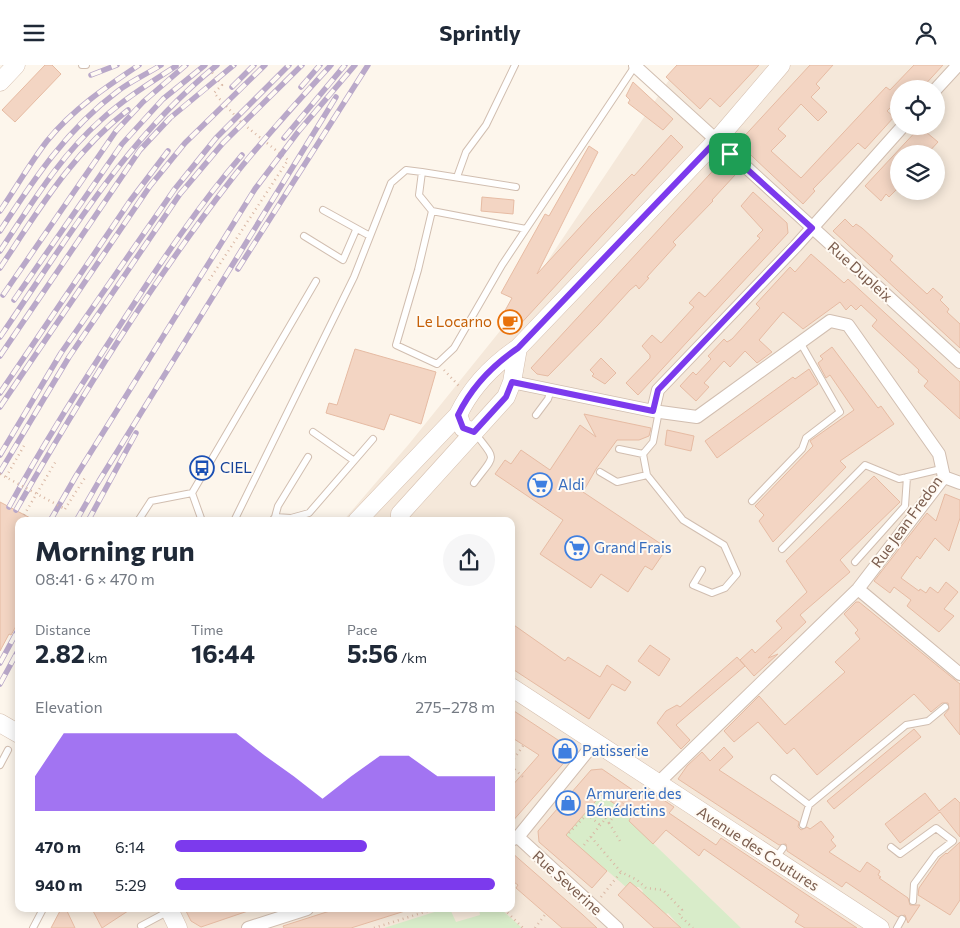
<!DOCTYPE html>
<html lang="en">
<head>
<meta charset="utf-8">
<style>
  :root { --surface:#fff; --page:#f6f6f7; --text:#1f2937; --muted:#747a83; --accent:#7c3aed }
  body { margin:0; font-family:Commissioner,sans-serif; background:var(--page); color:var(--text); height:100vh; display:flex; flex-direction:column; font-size:19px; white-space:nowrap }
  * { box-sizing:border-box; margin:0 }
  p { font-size:16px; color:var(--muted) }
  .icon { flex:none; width:28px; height:28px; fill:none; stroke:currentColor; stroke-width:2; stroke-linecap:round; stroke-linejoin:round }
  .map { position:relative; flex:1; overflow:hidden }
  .panel { position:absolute; left:15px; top:452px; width:500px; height:395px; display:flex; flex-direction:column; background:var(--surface); border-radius:10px; box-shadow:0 2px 12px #0003 }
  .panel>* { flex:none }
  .controls { position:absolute; left:890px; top:15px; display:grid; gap:10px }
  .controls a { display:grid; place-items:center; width:55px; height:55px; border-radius:50%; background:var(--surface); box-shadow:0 2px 12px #0003; font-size:25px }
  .pin { position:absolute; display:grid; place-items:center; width:42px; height:42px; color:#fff; margin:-21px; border-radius:10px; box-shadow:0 2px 8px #0006 }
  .round { display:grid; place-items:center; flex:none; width:52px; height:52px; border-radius:26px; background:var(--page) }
  .overview { display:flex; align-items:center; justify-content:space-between; height:85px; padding:0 20px }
  h1 { font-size:28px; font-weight:700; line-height:38px }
  .metrics { display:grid; grid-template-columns:repeat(3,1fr); gap:8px; height:85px; padding:5px 20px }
  .metrics div { display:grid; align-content:center }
  .metrics b { font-size:25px; font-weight:700 }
  .metrics small { font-size:14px; font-weight:400 }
  .metrics p { font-size:14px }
  .chart { height:140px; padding:10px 20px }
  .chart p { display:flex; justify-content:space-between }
  .chart svg { width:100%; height:90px; margin-top:5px; fill:var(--accent); opacity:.7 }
  ul { padding:0 20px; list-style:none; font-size:16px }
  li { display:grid; grid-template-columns:80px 60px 1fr; align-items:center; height:38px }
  li i { height:12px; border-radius:6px; background:var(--accent) }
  header { display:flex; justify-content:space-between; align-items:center; height:65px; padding:0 20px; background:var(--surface); font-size:22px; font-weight:700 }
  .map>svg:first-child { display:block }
</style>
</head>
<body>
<header><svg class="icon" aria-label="menu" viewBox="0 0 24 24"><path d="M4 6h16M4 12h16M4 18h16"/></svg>Sprintly<svg class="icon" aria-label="person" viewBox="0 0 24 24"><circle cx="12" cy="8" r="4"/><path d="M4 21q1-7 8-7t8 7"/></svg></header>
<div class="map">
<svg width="960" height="863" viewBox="0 0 960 863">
  <rect width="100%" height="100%" fill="#fdf6ec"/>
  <!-- residential -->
  <path fill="#f5e8da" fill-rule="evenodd" d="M 679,0 L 960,0 L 960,863 L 55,863 L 68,844 L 511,844 L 511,456 L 343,456 L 409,379 L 504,261 ZM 899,24 L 936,24 L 936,61 L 899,61 ZM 899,89 L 936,89 L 936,126 L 899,126 Z"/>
  <!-- green -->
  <path fill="#d8ecc9" d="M 599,728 L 632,750 L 630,756 L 741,863 L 681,863 L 668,848 L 666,849 L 642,828 L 643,826 L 639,822 L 626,822 L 595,795 L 594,796 L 561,773 L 587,746 Z
    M 444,844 L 450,844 L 456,857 L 480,850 L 479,844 L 501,844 L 522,863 L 384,863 Z"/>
  <!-- building -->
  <path fill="#f3d5c3" stroke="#e6bba3" d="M 45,0 L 52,0 L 61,9 L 15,57 L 2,45 Z
    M 677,0 L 759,0 L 720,42 L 710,33 L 700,44 L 666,12 Z
    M 810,0 L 833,0 L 816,19 L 820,23 L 811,32 L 827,47 L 818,56 L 801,39 L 778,64 L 786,71 L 771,86 L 801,113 L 886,22 L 890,25 L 914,0 L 943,0 L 921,24 L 899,24 L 899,34 L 887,46 L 894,52 L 865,84 L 858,78 L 813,124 L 815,126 L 803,139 L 738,78 Z
    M 633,17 L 673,54 L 663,65 L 628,38 L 630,35 L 626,31 Z
    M 920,62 L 938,77 L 927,89 L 899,89 L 899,122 L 889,132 L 886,129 L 881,136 L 865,121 Z
    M 671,70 L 683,82 L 515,265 L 501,253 L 512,233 L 501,228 L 545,149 L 549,151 L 589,81 L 598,87 L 537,209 L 592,149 L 632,109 L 634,111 Z
    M 721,97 L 735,110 L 712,135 L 713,136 L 673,177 L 676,180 L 647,212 L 649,213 L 639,224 L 636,220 L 630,225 L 598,260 L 548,311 L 537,309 L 531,303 Z
    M 753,127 L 787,158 L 788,168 L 638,330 L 626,318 L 650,293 L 650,290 L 642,281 L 652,270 L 661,278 L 694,242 L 689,238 L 699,227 L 705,232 L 760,173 L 757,171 L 763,165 L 741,141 Z
    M 482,132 L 514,135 L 513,149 L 481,146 Z
    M 845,154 L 853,162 L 856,159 L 862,163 L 893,191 L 890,195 L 927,229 L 933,223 L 943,232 L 940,235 L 949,244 L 947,247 L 960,259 L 960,283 L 833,166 Z
    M 811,189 L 844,218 L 848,214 L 960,317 L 960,354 L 924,321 L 928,316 L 918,307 L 919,305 L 872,261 L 877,255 L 861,240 L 856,245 L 851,240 L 846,245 L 840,237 L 803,264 L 783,247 L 759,275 L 772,287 L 757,298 L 745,286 L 730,302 L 724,296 L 704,318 L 709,322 L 696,336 L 680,321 L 693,307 L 696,310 L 711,294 L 708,291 L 724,274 L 727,277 L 732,274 L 760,243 L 756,239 L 790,202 L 795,207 Z
    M 832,282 L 878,343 L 881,341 L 894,359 L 840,396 L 846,402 L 773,477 L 759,456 L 764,450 L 755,441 L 813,381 L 810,376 L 854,345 L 830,310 L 826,313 L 818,298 L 823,294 L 820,291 Z
    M 355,284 L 436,307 L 421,359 L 390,349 L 384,365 L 326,348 L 329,338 L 337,340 Z
    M 601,293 L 616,308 L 605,319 L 592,311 L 594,309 L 590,305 Z
    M 809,304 L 818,319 L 717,393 L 705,376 L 793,312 L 795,314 Z
    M 584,349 L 651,363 L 649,371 L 639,375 L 617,375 L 596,404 L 583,427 L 667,483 L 652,505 L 645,501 L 628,527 L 601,509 L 591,523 L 540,489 L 563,455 L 495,409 L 505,395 L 511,399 L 521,385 L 550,405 L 580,360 L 596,372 Z
    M 667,365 L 694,371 L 691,386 L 665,380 Z
    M 874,411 L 900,437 L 840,495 L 850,507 L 800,550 L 806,557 L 768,593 L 778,589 L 754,611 L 740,595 L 752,584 L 755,588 L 782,563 L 776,556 L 807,527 L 786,496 Z
    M 945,429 L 960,435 L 960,453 L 949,486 L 935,473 L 920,494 L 917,491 L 901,513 L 919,526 L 920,524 L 926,528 L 930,522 L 938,528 L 946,517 L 958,527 L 944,544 L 954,551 L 939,567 L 907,541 L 911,535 L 894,522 L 890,528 L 874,516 L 927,448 L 936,456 Z
    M 0,437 L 36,456 L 19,456 L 19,556 L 11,570 L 9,569 L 0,586 Z
    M 856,537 L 859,537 L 960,619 L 960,670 L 944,650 L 949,644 L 948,638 L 942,638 L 931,647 L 914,629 L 817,710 L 794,683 L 787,689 L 758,657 L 734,677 L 724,666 L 759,631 L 785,660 L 845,607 L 835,597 L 860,574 L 855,568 L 858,565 L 844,549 Z
    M 511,558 L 565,596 L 568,592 L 600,612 L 607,600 L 631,617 L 625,626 L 612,619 L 589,654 L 511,603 Z
    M 650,580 L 670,594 L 659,611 L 638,596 Z
    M 737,592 L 745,601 L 676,660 L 690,675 L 681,684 L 657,658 L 666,646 L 677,640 L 680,642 Z
    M 511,644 L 567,681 L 569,692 L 511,758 L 511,722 L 539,690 L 511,672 Z
    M 914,664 L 921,672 L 834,744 L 827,736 Z
    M 724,682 L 733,692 L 719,705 L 799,757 L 798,762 L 801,765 L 807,762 L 810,764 L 821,756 L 834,772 L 831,775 L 836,781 L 829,787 L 860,807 L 867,797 L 880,806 L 878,810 L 881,812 L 879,813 L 908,833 L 910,840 L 920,840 L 908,858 L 905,850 L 898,852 L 846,817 L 842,822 L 787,786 L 786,779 L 779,780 L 678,714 L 687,701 L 702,687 L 710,696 Z
    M 602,704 L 640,730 L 644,722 L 674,742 L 669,748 L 716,780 L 721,773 L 857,863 L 805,863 L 795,857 L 799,850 L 704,784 L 699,791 L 666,765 L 653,779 L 629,756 L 632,750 L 601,730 L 566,770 L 607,806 L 592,823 L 539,777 L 538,766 L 591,705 Z
    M 925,728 L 939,746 L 955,733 L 960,738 L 960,772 L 940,747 L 900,778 L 885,759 Z
    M 960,777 L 960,835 L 950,850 L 918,830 L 919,823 L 940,793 L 946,788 L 947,789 Z
    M 511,787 L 583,850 L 597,863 L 562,863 L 516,823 L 518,820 L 511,815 Z
    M 630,817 L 637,823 L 681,863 L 654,863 L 618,830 Z
    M 61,844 L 66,844 L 75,863 L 51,863 Z
    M 92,844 L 131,844 L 102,863 Z
    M 185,844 L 248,844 L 248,846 L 201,862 L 191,856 Z
    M 336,844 L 404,844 L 405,846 L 351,863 L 284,863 L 283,861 Z"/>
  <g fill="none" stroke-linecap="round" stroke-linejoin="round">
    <!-- lane casing -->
    <g stroke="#d1beb0" stroke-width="8">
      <path id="lane" d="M 82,0 L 86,0
        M 457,112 L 466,87 L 486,60 L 515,0
        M 323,145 L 370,171
        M 432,146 L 418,205 L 396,280 L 437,299 L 454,283 L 502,200 L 526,164 L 432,146 L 419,130 L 422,107 L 516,122
        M 526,164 L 635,1
        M 304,171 L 343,195 L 356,165
        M 536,350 L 548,334 L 551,325
        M 313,367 L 353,395
        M 619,384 L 643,389 L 647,410 L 683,455 L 724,480 L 737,509 L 725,523 L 712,528 L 693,520 L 702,505
        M 643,389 L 653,377 L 659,346
        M 600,407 L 617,417 L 647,410
        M 474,418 C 496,388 497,397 475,368
        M 192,428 L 316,216
        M 752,436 L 802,384 L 806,373 L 840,347 L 800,277
        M 275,452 L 278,441 L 308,392
        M 138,456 L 151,436 L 192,428 L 202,456
        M 234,456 L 354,212 L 391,118 L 406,105 L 422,107
        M 272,456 L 275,452 L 291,453 L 309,448 L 373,374
        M 782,484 L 865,400 L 899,414 L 941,404
        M 855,497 L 905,441 L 907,412
        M 0,700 L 8,685
        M 774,713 L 809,740 L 906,660 L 928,656 L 945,642
        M 803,760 L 809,740
        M 891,782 L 900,789 L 936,763 L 953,776 L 936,789 L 914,819 L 913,836
        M 775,794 L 783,783
        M 141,861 L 169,846
        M 33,863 L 43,844
        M 897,863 L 902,854"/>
    </g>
    <!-- street casing -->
    <g stroke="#d1beb0" stroke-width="14">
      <path id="street" d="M 635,1 L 960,297
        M 936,24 L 958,0
        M 512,317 L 653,346 L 697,352 L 830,256 L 848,260 L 939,389 L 944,412
        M 653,346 L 658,325 L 796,181 L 903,61
        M 944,412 L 960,418
        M 858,524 L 960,609
        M 658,718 L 858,524 L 944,412
        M 518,772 L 617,863
        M 511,775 L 518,772 L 595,677
        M 248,863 L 307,844"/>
    </g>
    <!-- secondary casing -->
    <g stroke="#d6c0b0" stroke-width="19">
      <path id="secondary" d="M 0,17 L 16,0
        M 474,367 L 463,363 L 458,350 C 471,323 493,300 518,283 L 716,76 L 781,0
        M 357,456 L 458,350
        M 400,456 L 400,449 L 506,332 L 512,317 L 518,283
        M 511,622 L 880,863
        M 0,658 L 19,669
        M 169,844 L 178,863"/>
    </g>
    <!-- path -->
    <path stroke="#d9b8a5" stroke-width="2.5" stroke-dasharray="1 4" stroke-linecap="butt" d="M 206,0 L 222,20 L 214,28 L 242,58 L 288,95 L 208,217
      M 444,305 L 459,321
      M 6,412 L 25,379
      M 65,444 L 86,411
      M 24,450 L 56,396
      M 511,698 L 525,678
      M 511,701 L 523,712
      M 587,749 L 600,760
      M 609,758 L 620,776
      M 569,768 L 596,740 L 609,758 L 623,738
      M 591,772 L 621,807 L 637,815 L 646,823 L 663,825 L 682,845 L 679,850 L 693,863
      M 584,780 L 606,753
      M 511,819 L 513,817
      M 601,832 L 621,807
      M 504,844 L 523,863
      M 374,863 L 434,844
      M 535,863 L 547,847"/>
    <!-- lane -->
    <use href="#lane" stroke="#fff" stroke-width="6"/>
    <!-- street -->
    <use href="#street" stroke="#fff" stroke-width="12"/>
    <!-- secondary -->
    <use href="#secondary" stroke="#fff" stroke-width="18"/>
    <!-- rail casing -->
    <g stroke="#b9a8c9" stroke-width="5.5">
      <path id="rail" d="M 91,10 L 117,0
        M 232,22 L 254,0
        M 301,22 L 320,0
        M 284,73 L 345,0
        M 0,146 C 16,123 30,98 47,76 C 73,44 106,22 139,0
        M 0,166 C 34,114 67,64 118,26 C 131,16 147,9 161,0
        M 0,186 C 31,140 59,92 101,55 C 124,34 150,18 176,1
        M 0,203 C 38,146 73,87 128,45
        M 238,204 L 368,0
        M 3,230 L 116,66 L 143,37 L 186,0
        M 14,235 L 122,79 L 163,34 L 205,0
        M 0,272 C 67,175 124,75 217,0
        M 0,291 L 140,85 L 170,53 L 234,0
        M 0,328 L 130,136 L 168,86
        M 0,342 L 150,121 L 185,78 L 265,0
        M 0,390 L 61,288 L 174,125 L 216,73 L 289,0
        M 0,407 L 69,292 L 180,129 L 223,78 L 302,0
        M 9,442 C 44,377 84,316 124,254 C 161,197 198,141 242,90
        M 16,445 C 81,332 151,218 231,115 C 262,75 297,37 331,0
        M 50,456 L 76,411 L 255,124 L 298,67 L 355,0
        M 76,456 L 99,416 L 336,32
        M 88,456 L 136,368
        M 0,598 L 19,563
        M 0,619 L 19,584"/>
    </g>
    <!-- rail -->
    <use href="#rail" stroke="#fffaf3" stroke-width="4" stroke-dasharray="11" stroke-linecap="butt"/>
    <!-- path-bridge -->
    <path stroke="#d9b8a5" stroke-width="2.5" stroke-dasharray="1 4" stroke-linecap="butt" d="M 0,409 L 65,444"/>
  </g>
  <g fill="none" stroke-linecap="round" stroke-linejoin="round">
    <!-- route casing -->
    <g stroke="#fff" stroke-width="10">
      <path id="route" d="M 716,76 L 812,163 L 658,325 L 653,346 L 512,317 L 506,332 L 474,367 L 463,363 L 458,350 C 471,323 493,300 518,283 Z"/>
    </g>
    <!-- route -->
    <use href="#route" stroke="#7c3aed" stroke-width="6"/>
  </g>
  <!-- icons -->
  <defs>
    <g id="cafe-ring" transform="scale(1.25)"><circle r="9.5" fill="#fffaf3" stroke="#e8710a" stroke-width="1.5"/><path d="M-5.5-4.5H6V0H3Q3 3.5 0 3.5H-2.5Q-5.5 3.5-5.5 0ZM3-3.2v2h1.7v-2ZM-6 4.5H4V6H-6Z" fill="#e8710a"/></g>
    <g id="bus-ring" transform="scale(1.25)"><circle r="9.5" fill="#fffaf3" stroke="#1a4fb4" stroke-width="1.5"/><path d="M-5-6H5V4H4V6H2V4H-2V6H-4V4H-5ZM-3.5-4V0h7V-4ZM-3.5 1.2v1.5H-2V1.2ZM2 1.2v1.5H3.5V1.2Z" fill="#1a4fb4"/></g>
    <g id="supermarket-ring" transform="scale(1.25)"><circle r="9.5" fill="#fffaf3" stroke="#3f7fe0" stroke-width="1.5"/><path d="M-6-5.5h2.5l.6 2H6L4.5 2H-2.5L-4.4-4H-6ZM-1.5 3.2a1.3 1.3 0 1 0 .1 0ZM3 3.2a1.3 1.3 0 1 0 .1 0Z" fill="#3f7fe0"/></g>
    <g id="shop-ring" transform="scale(1.25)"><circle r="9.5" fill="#fffaf3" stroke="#3f7fe0" stroke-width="1.5"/><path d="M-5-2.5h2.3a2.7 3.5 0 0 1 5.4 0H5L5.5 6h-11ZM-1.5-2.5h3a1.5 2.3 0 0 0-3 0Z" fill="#3f7fe0"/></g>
  </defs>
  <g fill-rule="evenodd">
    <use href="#cafe-ring" x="510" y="257"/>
    <use href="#bus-ring" x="202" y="403"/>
    <use href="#supermarket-ring" x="540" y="420"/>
    <use href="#supermarket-ring" x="577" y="483"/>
    <use href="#shop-ring" x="565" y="686"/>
    <use href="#shop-ring" x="568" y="738"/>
  </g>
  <g text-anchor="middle" stroke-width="4" stroke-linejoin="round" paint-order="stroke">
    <!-- street labels -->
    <g font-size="15" fill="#7a5c4d" stroke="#fffaf3">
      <text transform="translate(860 207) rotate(42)" y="5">Rue Dupleix</text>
      <text transform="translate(907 457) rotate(-54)" y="5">Rue Jean Fredon</text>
      <text transform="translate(758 784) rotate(33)" y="5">Avenue des Coutures</text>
      <text transform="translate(567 818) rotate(42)" y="5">Rue Severine</text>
    </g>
    <!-- food labels -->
    <g font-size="15" fill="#c56008" stroke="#fffaf3" text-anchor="end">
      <text x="492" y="262">Le Locarno</text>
    </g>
    <!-- transit labels -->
    <g font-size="15" fill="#164399" stroke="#fffaf3" text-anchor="start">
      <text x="220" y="408">CIEL</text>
    </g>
    <!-- shop labels -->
    <g font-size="15" fill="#366cbe" stroke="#fffaf3" text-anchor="start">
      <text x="558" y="425">Aldi</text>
      <text x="594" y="488">Grand Frais</text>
      <text x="582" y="691">Patisserie</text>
      <text x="586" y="734">Armurerie des<tspan x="586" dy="17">Bénédictins</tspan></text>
    </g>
  </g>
</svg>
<div class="controls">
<a><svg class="icon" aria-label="locate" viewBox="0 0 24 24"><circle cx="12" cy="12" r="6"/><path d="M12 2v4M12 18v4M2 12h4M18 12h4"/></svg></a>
<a><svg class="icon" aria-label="layers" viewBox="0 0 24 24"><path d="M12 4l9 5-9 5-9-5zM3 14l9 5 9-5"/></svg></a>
</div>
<div class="pin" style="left:730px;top:89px;background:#1e9e55"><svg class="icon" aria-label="arrive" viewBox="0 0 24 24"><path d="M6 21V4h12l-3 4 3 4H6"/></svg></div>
<section class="panel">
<div class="overview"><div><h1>Morning run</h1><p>08:41 · 6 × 470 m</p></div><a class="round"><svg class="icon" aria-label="share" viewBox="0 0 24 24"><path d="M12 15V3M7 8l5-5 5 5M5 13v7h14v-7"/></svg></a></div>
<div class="metrics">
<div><p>Distance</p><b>2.82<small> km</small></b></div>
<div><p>Time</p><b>16:44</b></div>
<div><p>Pace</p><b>5:56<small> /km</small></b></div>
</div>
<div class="chart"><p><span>Elevation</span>275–278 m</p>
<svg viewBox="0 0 160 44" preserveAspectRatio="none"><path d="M0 44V27L10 6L20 6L30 6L40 6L50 6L60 6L70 6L80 17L90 27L100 38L110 27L120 17L130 17L140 27L150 27L160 27V44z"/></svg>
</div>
<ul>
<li><b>470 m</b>6:14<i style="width:60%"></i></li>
<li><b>940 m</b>5:29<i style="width:100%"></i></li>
</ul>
</section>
</div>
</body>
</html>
